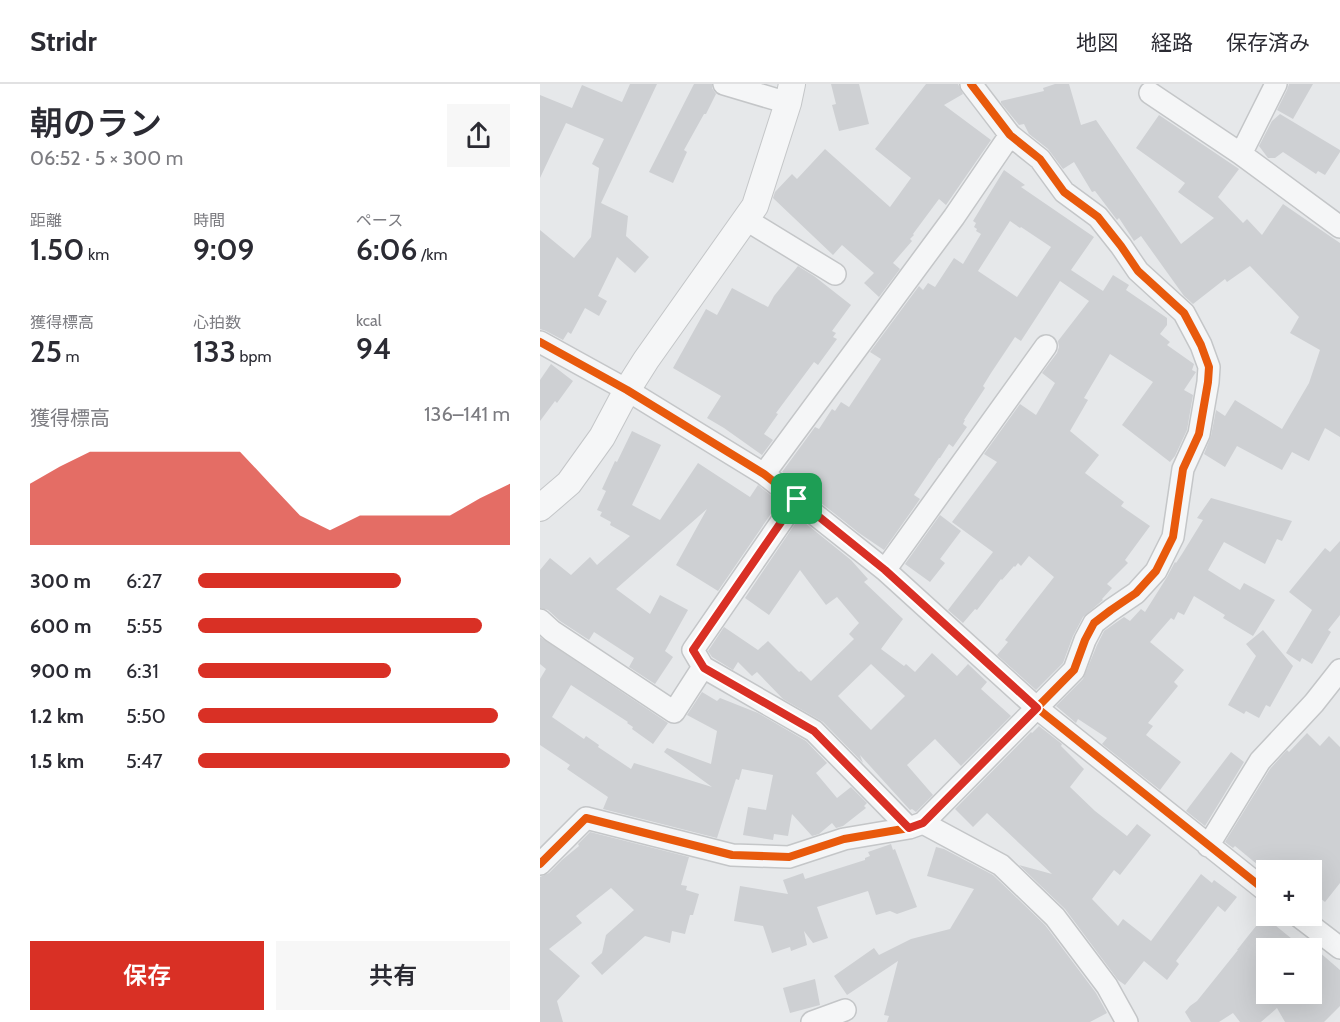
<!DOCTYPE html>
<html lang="ja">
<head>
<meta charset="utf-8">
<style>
  :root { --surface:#fff; --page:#f7f7f7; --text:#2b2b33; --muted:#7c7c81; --line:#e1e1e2; --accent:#d93025 }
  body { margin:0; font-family:Cabin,"Noto Sans JP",sans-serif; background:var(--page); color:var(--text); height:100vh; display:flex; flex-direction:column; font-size:22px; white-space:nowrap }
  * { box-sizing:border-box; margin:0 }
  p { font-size:20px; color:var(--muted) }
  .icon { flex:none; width:33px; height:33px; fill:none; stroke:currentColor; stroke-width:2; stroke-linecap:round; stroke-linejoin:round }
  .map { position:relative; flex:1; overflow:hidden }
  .details { display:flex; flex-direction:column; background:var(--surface); width:540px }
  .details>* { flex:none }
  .controls { position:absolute; left:716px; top:776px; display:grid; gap:12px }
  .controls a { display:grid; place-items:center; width:66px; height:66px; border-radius:0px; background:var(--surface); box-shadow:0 6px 24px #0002; font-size:30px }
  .pin { position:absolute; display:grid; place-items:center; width:51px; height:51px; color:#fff; margin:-26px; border-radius:12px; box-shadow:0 3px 9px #0006 }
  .round { display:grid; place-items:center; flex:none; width:63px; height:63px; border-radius:0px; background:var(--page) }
  .headline { display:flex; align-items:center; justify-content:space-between; height:102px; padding:0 30px }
  h1 { font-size:33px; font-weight:600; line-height:45px }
  .metrics { display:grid; grid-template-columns:repeat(3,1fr); gap:9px; height:102px; padding:6px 30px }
  .metrics div { display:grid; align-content:center }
  .metrics b { font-size:30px; font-weight:600 }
  .metrics small { font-size:16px; font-weight:400 }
  .metrics p { font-size:16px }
  .chart { height:168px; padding:12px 30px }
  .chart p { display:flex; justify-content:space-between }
  .chart svg { width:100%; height:108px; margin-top:6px; fill:var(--accent); opacity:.7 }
  .primary-button { display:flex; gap:12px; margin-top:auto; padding:12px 30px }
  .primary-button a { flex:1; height:69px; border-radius:0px; background:var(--accent); color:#fff; font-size:24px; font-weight:600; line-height:69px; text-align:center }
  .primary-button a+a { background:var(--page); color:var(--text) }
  ul { padding:0 30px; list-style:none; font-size:20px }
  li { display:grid; grid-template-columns:96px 72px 1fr; align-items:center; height:45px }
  li i { height:15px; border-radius:8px; background:var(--accent) }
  header { display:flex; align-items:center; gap:36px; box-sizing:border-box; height:84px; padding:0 30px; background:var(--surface); border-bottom:2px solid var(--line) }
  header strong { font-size:28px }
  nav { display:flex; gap:33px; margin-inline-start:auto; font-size:21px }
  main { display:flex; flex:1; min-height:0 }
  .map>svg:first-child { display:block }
</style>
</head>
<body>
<header>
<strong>Stridr</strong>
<nav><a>地図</a><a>経路</a><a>保存済み</a></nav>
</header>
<main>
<section class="details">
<div class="headline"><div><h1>朝のラン</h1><p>06:52 · 5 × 300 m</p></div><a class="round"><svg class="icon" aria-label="share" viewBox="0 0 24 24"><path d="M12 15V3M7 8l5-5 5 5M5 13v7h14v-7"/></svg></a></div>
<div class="metrics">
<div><p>距離</p><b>1.50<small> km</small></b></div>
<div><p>時間</p><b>9:09</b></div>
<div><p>ペース</p><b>6:06<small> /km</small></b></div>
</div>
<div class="metrics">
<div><p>獲得標高</p><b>25<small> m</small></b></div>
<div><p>心拍数</p><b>133<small> bpm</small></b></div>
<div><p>kcal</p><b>94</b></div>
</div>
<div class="chart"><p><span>獲得標高</span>136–141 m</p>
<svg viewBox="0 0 160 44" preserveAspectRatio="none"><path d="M0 44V19L10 12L20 6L30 6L40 6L50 6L60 6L70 6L80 19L90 32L100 38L110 32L120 32L130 32L140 32L150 25L160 19V44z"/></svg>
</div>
<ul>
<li><b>300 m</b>6:27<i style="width:65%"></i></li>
<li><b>600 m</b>5:55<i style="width:91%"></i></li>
<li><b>900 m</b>6:31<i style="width:62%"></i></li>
<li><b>1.2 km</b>5:50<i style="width:96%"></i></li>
<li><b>1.5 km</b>5:47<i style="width:100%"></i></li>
</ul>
<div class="primary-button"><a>保存</a><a>共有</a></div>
</section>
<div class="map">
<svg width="800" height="938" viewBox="0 0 800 938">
  <rect width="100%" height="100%" fill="#e6e8ea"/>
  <!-- building -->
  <path fill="#ced0d3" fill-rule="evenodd" d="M 90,0 L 117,0 L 61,119 L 88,132 L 86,152 L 109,173 L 95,189 L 77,173 L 58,212 L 67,217 L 59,232 L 45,224 L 31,250 L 28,248 L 23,256 L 6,247 L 0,245 L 0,146 L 34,174 L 51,153 L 59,84 L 52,80 L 64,55 L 26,39 L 0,94 L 0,11 L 32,24 L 42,1 L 82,18 Z
    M 154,0 L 172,0 L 172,4 L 176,10 L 166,30 L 164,30 L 144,66 L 147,68 L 133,99 L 109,88 Z
    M 291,0 L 319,0 L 329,40 L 299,47 L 292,21 L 296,20 Z
    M 386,0 L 418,0 L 423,10 L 404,21 L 451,56 L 406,121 L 399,115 L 373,150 L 374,151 L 370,155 L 372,157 L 353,179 L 360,185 L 339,213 L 324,199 L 334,189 L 302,161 L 293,171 L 233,114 L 235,108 L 252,90 L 257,95 L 285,65 L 350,123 L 371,94 L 335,65 Z
    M 515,0 L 529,0 L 541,41 L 556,36 L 641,160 L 674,134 L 638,108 L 645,99 L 596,64 L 619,31 L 699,85 L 678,113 L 703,139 L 707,135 L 722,151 L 743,120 L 800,159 L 800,353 L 785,344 L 769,377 L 752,368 L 742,386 L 697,362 L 685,383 L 664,370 L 671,352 L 676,326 L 685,332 L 695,316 L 742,345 L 769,299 L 780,266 L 750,249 L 759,233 L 710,182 L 687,198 L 685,195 L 653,220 L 644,212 L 601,152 L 594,157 L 579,134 L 577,136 L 555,107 L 552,108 L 534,78 L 523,85 L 508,65 L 489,50 L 484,40 L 479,41 L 461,19 L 461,17 L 504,7 L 503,4 Z
    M 749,0 L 773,0 L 753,35 L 737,26 L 747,6 Z
    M 740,30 L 800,66 L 800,68 L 785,91 L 778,87 L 776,90 L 743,68 L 735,74 L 728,74 L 719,62 L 732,37 Z
    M 464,86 L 485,101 L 481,103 L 554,153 L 531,186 L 563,207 L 573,191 L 589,201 L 586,206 L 627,234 L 627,241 L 620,250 L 630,258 L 627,261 L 654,280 L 652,286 L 656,288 L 644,306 L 653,311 L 647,346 L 635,372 L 630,378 L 582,341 L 613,298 L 570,270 L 544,314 L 548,316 L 530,347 L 559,371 L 545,389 L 584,418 L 581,422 L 610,442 L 585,476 L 588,479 L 567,500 L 572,504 L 562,515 L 563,516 L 543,533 L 533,552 L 523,579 L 496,606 L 457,571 L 468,558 L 465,556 L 514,493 L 489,472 L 481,482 L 478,479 L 475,483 L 474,482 L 462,496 L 461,495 L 437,526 L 435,525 L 423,539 L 408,526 L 453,468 L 412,438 L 457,378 L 444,370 L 480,320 L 496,331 L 515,299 L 502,289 L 517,269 L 519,263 L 518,257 L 549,217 L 520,197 L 481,257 L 475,253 L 451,289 L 443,302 L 445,304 L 424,336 L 425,336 L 423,340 L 427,343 L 413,363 L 409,360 L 400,374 L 399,374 L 374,411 L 380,415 L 344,466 L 319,449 L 242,388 L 275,343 L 279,345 L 292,325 L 295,327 L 301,318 L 309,323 L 341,275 L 330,268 L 379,202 L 383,206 L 388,199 L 395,203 L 414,174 L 423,180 L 441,150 L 436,147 L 437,145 L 434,143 L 436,139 L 433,137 ZM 470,137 L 480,144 L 481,143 L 511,163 L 477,213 L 438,187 Z
    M 258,182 L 274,192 L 311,221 L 292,247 L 296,249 L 293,253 L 297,255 L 278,281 L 274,278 L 236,329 L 238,330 L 224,350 L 233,356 L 222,371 L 184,344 L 167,334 L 181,312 L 133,284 L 166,225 L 177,231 L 192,204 L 228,223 L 234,212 Z
    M 11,280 L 33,297 L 17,319 L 15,317 L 0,337 L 0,296 Z
    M 92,347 L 121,361 L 92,421 L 120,436 L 158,379 L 210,413 L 218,401 L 239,418 L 178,507 L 136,481 L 167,425 L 76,505 L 110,530 L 120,511 L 148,526 L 125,567 L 133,573 L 115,600 L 89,583 L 94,574 L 54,548 L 49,556 L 20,537 L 8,526 L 0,524 L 0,486 L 10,474 L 31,491 L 50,473 L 57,481 L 90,452 L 70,441 L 71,438 L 60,432 L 62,428 L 57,426 L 66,407 L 62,405 L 75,377 L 77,378 Z
    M 671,414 L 752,437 L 742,457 L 737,455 L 725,480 L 684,458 L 668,486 L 700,506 L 704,499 L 735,516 L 713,552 L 683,534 L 685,531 L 654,512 L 644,531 L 638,528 L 634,536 L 631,534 L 610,558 L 644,586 L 634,598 L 638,602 L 608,639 L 613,642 L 606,651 L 641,678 L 620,706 L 562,660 L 567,654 L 538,635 L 536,639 L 516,622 L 543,595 L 557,561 L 564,547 L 584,533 L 590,537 L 601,525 L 605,528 L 627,493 L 635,478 L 636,479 L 642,470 L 663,436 L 657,434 Z
    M 400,431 L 421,447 L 400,475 L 405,479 L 390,498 L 365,480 Z
    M 259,434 L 311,476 L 328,495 L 324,498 L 363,535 L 341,565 L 364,582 L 366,580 L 375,588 L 392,569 L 417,592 L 428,580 L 447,598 L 441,605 L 471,632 L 421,682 L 395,655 L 367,681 L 393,711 L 376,728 L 372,725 L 370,726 L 320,671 L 323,679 L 283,638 L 243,615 L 217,588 L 212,592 L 198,578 L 193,586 L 172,573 L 168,567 L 184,543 L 218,566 L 228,557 L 259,588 L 261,587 L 271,597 L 314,555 L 309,550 L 319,539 L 297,513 L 286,521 L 260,486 L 229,531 L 205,514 ZM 331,580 L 365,612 L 331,646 L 298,612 Z
    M 800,457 L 800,531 L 788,546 L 791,548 L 772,580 L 762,574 L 760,578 L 746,569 L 772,526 L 749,508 L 785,464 L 790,468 Z
    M 723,546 L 753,582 L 730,623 L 726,621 L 719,634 L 706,627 L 704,630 L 688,621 L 716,572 L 706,560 Z
    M 0,553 L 128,639 L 113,660 L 92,645 L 93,643 L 87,639 L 88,638 L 31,601 L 12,633 L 44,655 L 46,652 L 59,661 L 58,663 L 91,685 L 94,679 L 172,703 L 124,668 L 127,664 L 171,680 L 177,647 L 147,631 L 162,608 L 177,617 L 180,614 L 218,629 L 266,657 L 287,679 L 276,689 L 297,714 L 311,703 L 327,719 L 324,722 L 326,724 L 303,742 L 296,744 L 292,739 L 279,750 L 272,752 L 252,730 L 248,752 L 234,750 L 233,756 L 203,751 L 208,723 L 226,726 L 233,691 L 202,685 L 199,696 L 196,695 L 177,754 L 63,725 L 68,713 L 27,685 L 30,681 L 0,661 L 0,595 L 6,585 L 0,580 Z
    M 499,642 L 522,660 L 521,662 L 544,685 L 530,703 L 555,727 L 587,752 L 597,740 L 611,751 L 580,791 L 574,786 L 552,815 L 578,842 L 583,835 L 611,857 L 661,790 L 672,799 L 674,796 L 697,813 L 685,828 L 678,822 L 636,877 L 639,880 L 627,896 L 604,877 L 585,901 L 578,896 L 525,825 L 479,781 L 512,790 L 447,729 L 433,743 L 415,725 L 491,648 L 492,649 Z
    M 767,649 L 780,662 L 789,652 L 800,663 L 800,799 L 785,818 L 771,807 L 771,786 L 724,786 L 695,762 L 693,764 L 685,758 L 730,685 L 747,666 L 749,668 Z
    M 691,668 L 704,678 L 665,742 L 646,727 Z
    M 50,748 L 149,773 L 141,801 L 147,802 L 146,806 L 159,810 L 153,831 L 150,831 L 145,850 L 132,847 L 130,859 L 105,852 L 62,891 L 51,879 L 62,869 L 66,851 L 94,826 L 71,804 L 36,832 L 42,839 L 9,865 L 40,892 L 17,917 L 23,938 L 0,938 L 0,793 L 9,789 L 22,776 L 39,762 L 38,760 Z
    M 351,760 L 353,766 L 355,765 L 377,823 L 357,830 L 350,827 L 336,831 L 328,807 L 277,823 L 288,854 L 273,859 L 264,847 L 267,861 L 251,867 L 250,863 L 232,869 L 223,842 L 194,837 L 200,802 L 248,810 L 243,796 L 263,789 L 265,795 L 325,776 L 325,774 L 330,772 L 328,768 Z
    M 396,763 L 404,765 L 453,791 L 505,841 L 556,909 L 567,929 L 550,938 L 347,938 L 349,932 L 344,931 L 358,877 L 307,911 L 294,892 L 334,864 L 339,871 L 371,855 L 410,845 L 434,805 L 387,792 Z
    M 724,832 L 763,864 L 726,864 L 726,909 L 771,909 L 771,861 L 800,886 L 800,922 L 784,938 L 745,938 L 737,924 L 721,938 L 700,938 L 693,929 L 679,938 L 651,938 L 645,928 L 650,922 L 657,917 L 698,866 L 697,866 Z
    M 275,895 L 280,921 L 250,929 L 243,904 Z"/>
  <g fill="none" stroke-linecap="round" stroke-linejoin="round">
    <!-- minor casing -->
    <g stroke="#c4c6c8" stroke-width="24">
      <path id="minor" d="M 184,0 L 248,19
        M 736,0 L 701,70 L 800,143
        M 610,9 L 701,70
        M 205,135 L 295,190
        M 0,258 L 87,306 L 224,390 L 345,486 L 497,624 L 726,807
        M 224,390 L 414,133 L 470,51
        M 345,486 L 506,262
        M 0,536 L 12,547 L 134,628 L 163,583 L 274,647 L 369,744
        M 163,583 L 153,566 L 257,415
        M 383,739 L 461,781 L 515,833 L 567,902 L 587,938
        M 668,762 L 720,677 L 774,619 L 800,586
        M 0,780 L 46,734 L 192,771 L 249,773 L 304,755 L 369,744 L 383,739 L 534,586 L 545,556 L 554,539 L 571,526 L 596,509 L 616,487 L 633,453 L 643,385 L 659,350 L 668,298 L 669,283 L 661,261 L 644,229 L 598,187 L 581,162 L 558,133 L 524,108 L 500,75 L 470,51 L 431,0
        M 757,831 L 800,864
        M 272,938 L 305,926"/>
    </g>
    <!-- tertiary casing -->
    <g stroke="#c4c6c8" stroke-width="28">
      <path id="tertiary" d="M 0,424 L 29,399 L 62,353 L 87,306 L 106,276 L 215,122 L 248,19 L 252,0"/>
    </g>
    <!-- minor -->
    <use href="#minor" stroke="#f5f6f7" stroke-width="21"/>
    <!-- tertiary -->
    <use href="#tertiary" stroke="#f5f6f7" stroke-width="26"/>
    <!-- cycleway casing -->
    <g stroke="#f4f6f9" stroke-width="11">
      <path id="cycleway" d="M 0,258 L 87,306 L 224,390 L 345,486 L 497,624 L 726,807
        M 0,780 L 46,734 L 192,771 L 249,773 L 304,755 L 369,744 L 383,739 L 534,586 L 545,556 L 554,539 L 571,526 L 596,509 L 616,487 L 633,453 L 643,385 L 659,350 L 668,298 L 669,283 L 661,261 L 644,229 L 598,187 L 581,162 L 558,133 L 524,108 L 500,75 L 470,51 L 431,0"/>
    </g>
    <!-- cycleway -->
    <use href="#cycleway" stroke="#e8590c" stroke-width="8"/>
  </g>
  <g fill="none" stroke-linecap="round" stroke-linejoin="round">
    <!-- route casing -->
    <g stroke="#fff" stroke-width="12">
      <path id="route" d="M 257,415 L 345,486 L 497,624 L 383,739 L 369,744 L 274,647 L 164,584 L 153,566 Z"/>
    </g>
    <!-- route -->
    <use href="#route" stroke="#d93025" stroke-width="8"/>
  </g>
</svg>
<div class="controls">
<a>+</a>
<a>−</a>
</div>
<div class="pin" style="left:257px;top:415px;background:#1e9e55"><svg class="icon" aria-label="arrive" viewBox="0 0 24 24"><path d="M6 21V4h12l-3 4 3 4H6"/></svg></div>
</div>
</main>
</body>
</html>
